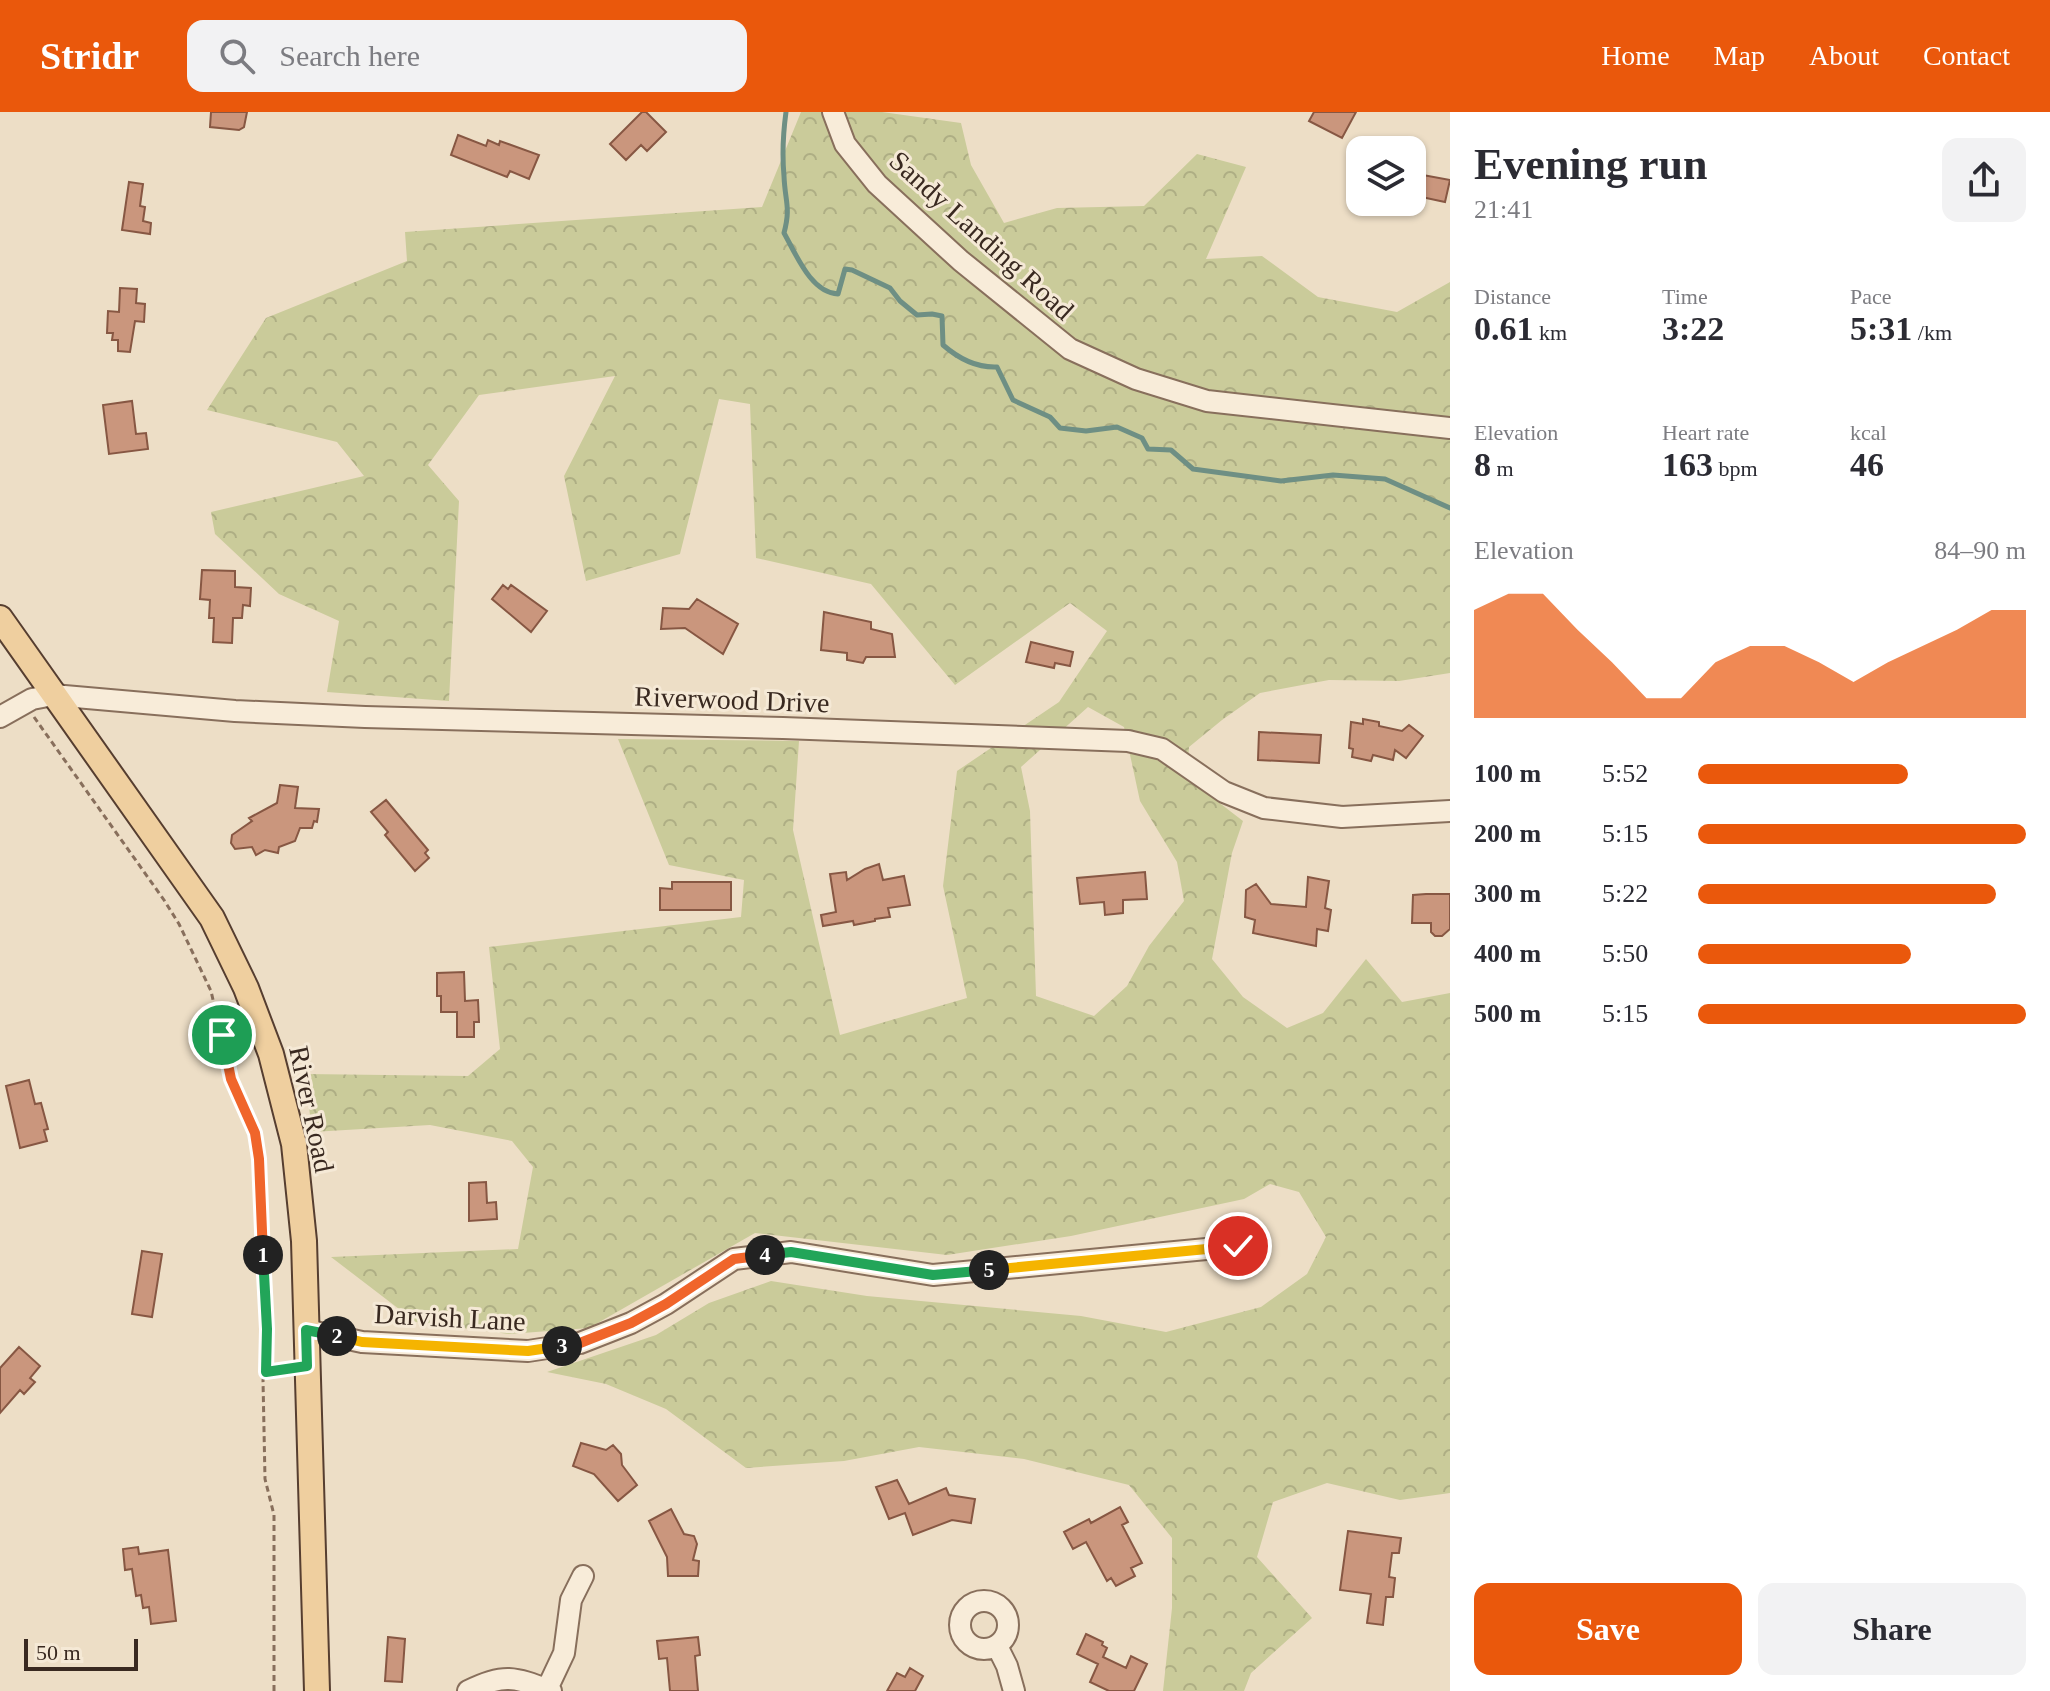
<!DOCTYPE html>
<html lang="en">
<head>
<meta charset="utf-8">
<style>
  :root { --surface:#fff; --page:#f2f2f3; --text:#2b2b33; --muted:#7c7c81; --accent:#ea580c }
  body { margin:0; font-family:"Times New Roman",serif; background:var(--page); color:var(--text); height:100vh; display:flex; flex-direction:column; font-size:30px; white-space:nowrap }
  * { box-sizing:border-box; margin:0 }
  p { font-size:26px; color:var(--muted) }
  .icon { flex:none; width:44px; height:44px; fill:none; stroke:currentColor; stroke-width:2; stroke-linecap:round; stroke-linejoin:round }
  .map { position:relative; flex:1; overflow:hidden }
  .drawer { display:flex; flex-direction:column; background:var(--surface); width:600px }
  .drawer>* { flex:none }
  .controls { position:absolute; left:1346px; top:24px; display:grid; gap:16px }
  .controls a { display:grid; place-items:center; width:80px; height:80px; border-radius:16px; background:var(--surface); box-shadow:0 2px 6px #0004; font-size:40px }
  .scale { position:absolute; left:24px; bottom:20px; width:114px; box-sizing:border-box; padding-left:8px; border:4px solid #392920; border-top:0; font-size:22px; line-height:28px; white-space:nowrap; color:#392920; -webkit-text-stroke:6px #f5e9d6; paint-order:stroke }
  .pin { position:absolute; display:grid; place-items:center; width:68px; height:68px; color:#fff; margin:-34px; border:4px solid #fff; border-radius:50%; box-shadow:0 2px 8px #0007 }
  .km { position:absolute; width:40px; height:40px; margin:-20px; border-radius:50%; background:#222; color:#fff; font-size:22px; line-height:40px; text-align:center }
  .round { display:grid; place-items:center; flex:none; width:84px; height:84px; border-radius:16px; background:var(--page) }
  .headline { display:flex; align-items:center; justify-content:space-between; height:136px; padding:0 24px }
  h1 { font-size:44px; font-weight:600; line-height:60px }
  .stats { display:grid; grid-template-columns:repeat(3,1fr); gap:12px; height:136px; padding:8px 24px }
  .stats div { display:grid; align-content:center }
  .stats b { font-size:34px; font-weight:600 }
  .stats small { font-size:22px; font-weight:400 }
  .stats p { font-size:22px }
  .chart { height:224px; padding:16px 24px }
  .chart p { display:flex; justify-content:space-between }
  .chart svg { width:100%; height:144px; margin-top:8px; fill:var(--accent); opacity:.7 }
  .cta { display:flex; gap:16px; margin-top:auto; padding:16px 24px }
  .cta a { flex:1; height:92px; border-radius:16px; background:var(--accent); color:#fff; font-size:32px; font-weight:600; line-height:92px; text-align:center }
  .cta a+a { background:var(--page); color:var(--text) }
  ul { padding:0 24px; list-style:none; font-size:26px }
  li { display:grid; grid-template-columns:128px 96px 1fr; align-items:center; height:60px }
  li i { height:20px; border-radius:10px; background:var(--accent) }
  header { display:flex; align-items:center; gap:48px; box-sizing:border-box; height:112px; padding:0 40px; background:var(--accent); color:#fff }
  header strong { font-size:38px }
  nav { display:flex; gap:44px; margin-inline-start:auto; font-size:28px }
  .search { width:560px; height:72px; background:var(--page); display:flex; align-items:center; gap:20px; box-sizing:border-box; padding:0 28px; border-radius:16px; color:var(--muted); font-size:30px }
  main { display:flex; flex:1; min-height:0 }
  .map>svg:first-child { display:block }
</style>
</head>
<body>
<header>
<strong>Stridr</strong>
<div class="search"><svg class="icon" aria-label="search" viewBox="0 0 24 24"><circle cx="10" cy="10" r="6"/><path d="M15 15l6 6"/></svg>Search here</div>
<nav><a>Home</a><a>Map</a><a>About</a><a>Contact</a></nav>
</header>
<main>
<div class="map">
<svg width="1450" height="1579" viewBox="0 0 1450 1579">
  <defs>
    <pattern id="forest-crowns" width="20" height="18" patternUnits="userSpaceOnUse" patternTransform="scale(2)"><rect width="20" height="18" fill="#cacb9a"/><path d="M2 6a3 3 0 1 1 6 0M12 15a3 3 0 1 1 6 0" fill="none" stroke="#aeae84"/></pattern>
  </defs>
  <rect width="100%" height="100%" fill="#eddec6"/>
  <!-- forest -->
  <path fill="url(#forest-crowns)" fill-rule="evenodd" d="M 801,0 L 882,0 L 961,11 L 971,53 L 1004,111 L 1057,96 L 1144,94 L 1197,42 L 1246,55 L 1206,147 L 1262,144 L 1318,185 L 1397,200 L 1450,170 L 1450,561 L 1399,569 L 1329,568 L 1260,581 L 1222,608 L 1189,635 L 1187,666 L 1243,709 L 1232,741 L 1212,847 L 1243,885 L 1287,916 L 1323,901 L 1366,847 L 1402,890 L 1450,881 L 1450,1381 L 1400,1388 L 1327,1371 L 1273,1390 L 1257,1445 L 1312,1506 L 1251,1561 L 1244,1579 L 1163,1579 L 1172,1496 L 1172,1426 L 1129,1373 L 1024,1347 L 919,1335 L 844,1349 L 746,1356 L 666,1297 L 606,1272 L 547,1260 L 656,1223 L 709,1191 L 771,1169 L 867,1184 L 1081,1204 L 1166,1220 L 1261,1195 L 1307,1162 L 1326,1125 L 1299,1080 L 1270,1072 L 1244,1087 L 1071,1124 L 947,1143 L 755,1121 L 589,1216 L 509,1222 L 416,1210 L 331,1145 L 518,1137 L 533,1055 L 512,1029 L 430,1013 L 312,1020 L 305,962 L 468,964 L 500,937 L 489,835 L 741,805 L 744,768 L 669,753 L 618,627 L 799,629 L 793,718 L 840,923 L 967,886 L 943,774 L 957,659 L 1059,590 L 1107,519 L 1070,491 L 955,573 L 871,472 L 756,446 L 750,292 L 719,287 L 680,442 L 586,469 L 564,364 L 615,264 L 479,283 L 428,353 L 459,389 L 449,589 L 327,580 L 339,509 L 279,482 L 215,422 L 211,400 L 364,364 L 337,330 L 207,298 L 266,206 L 407,149 L 405,120 L 762,95 ZM 1088,595 L 1124,615 L 1140,689 L 1177,750 L 1184,789 L 1149,834 L 1127,874 L 1094,904 L 1036,884 L 1030,699 L 1021,655 Z"/>
  <g fill="none" stroke-linecap="round" stroke-linejoin="round">
    <!-- stream -->
    <path stroke="#6e8f84" stroke-width="5" d="M 786,0 C 783,22 782,42 784,64 C 785,90 791,95 784,121 C 796,142 811,181 838,182 L 845,157 L 852,158 L 890,176 L 900,189 L 917,203 L 932,202 L 942,204 L 943,233 C 958,246 976,256 997,255 L 1013,288 L 1050,305 L 1060,316 L 1086,319 L 1117,315 L 1142,326 L 1148,337 L 1171,338 L 1193,357 L 1281,369 L 1333,363 L 1385,367 L 1450,396"/>
  </g>
  <!-- building -->
  <path fill="#ca967d" stroke="#875743" stroke-width="2" d="M 211,0 L 247,0 L 244,15 L 239,18 L 210,15 Z
    M 642,0 L 646,0 L 666,20 L 647,39 L 641,33 L 626,48 L 610,32 Z
    M 1314,0 L 1356,0 L 1342,26 L 1309,9 Z
    M 458,23 L 486,34 L 488,28 L 499,33 L 500,29 L 539,43 L 529,67 L 510,59 L 507,65 L 451,43 Z
    M 1412,61 L 1450,68 L 1445,90 L 1412,83 Z
    M 129,70 L 143,72 L 140,94 L 145,95 L 143,109 L 151,111 L 150,122 L 122,118 Z
    M 120,176 L 137,177 L 136,191 L 145,192 L 144,210 L 135,209 L 130,240 L 118,239 L 118,228 L 112,228 L 113,221 L 107,221 L 108,199 L 119,200 Z
    M 132,289 L 136,322 L 146,321 L 148,337 L 109,342 L 103,293 Z
    M 202,458 L 235,459 L 235,475 L 251,476 L 250,494 L 243,493 L 242,506 L 233,506 L 232,531 L 213,530 L 214,506 L 209,506 L 210,488 L 200,487 Z
    M 503,473 L 508,477 L 511,473 L 547,499 L 531,520 L 492,487 Z
    M 697,487 L 738,512 L 723,542 L 685,516 L 661,517 L 663,496 L 689,497 Z
    M 824,500 L 871,510 L 871,517 L 892,522 L 895,545 L 866,545 L 863,551 L 847,548 L 847,541 L 821,538 Z
    M 1031,530 L 1073,540 L 1070,554 L 1055,551 L 1054,556 L 1026,550 Z
    M 1363,607 L 1379,610 L 1379,614 L 1402,619 L 1409,613 L 1423,624 L 1406,646 L 1395,638 L 1393,648 L 1373,643 L 1371,649 L 1352,645 L 1353,637 L 1349,636 L 1351,610 L 1363,612 Z
    M 1259,620 L 1321,623 L 1319,651 L 1258,648 Z
    M 280,673 L 298,675 L 295,696 L 319,697 L 317,710 L 314,709 L 312,716 L 300,716 L 295,729 L 279,735 L 278,741 L 265,738 L 256,743 L 252,735 L 235,737 L 231,731 L 232,723 L 252,709 L 249,706 L 277,691 Z
    M 386,688 L 428,738 L 425,741 L 429,746 L 415,759 L 385,723 L 388,720 L 371,700 Z
    M 879,752 L 883,768 L 904,764 L 910,793 L 888,796 L 890,805 L 875,807 L 875,809 L 854,813 L 853,809 L 823,814 L 821,803 L 836,800 L 830,762 L 846,760 L 847,768 L 865,757 Z
    M 1145,760 L 1147,787 L 1123,788 L 1123,801 L 1105,803 L 1104,790 L 1080,792 L 1077,766 Z
    M 1308,765 L 1329,769 L 1325,796 L 1331,798 L 1328,819 L 1317,817 L 1316,834 L 1253,821 L 1255,808 L 1245,805 L 1246,778 L 1256,772 L 1271,792 L 1306,795 Z
    M 672,770 L 731,770 L 731,798 L 660,798 L 660,776 L 672,777 Z
    M 1426,782 L 1450,782 L 1450,817 L 1442,824 L 1435,824 L 1431,820 L 1431,811 L 1412,811 L 1413,783 Z
    M 464,860 L 465,889 L 478,888 L 479,910 L 474,910 L 474,925 L 457,925 L 457,900 L 441,900 L 441,884 L 437,884 L 437,861 Z
    M 29,968 L 35,992 L 41,991 L 48,1017 L 44,1018 L 47,1029 L 20,1036 L 6,974 Z
    M 486,1070 L 487,1091 L 496,1090 L 497,1107 L 469,1109 L 469,1071 Z
    M 142,1139 L 162,1142 L 152,1205 L 132,1202 Z
    M 19,1235 L 40,1254 L 30,1266 L 35,1270 L 24,1282 L 20,1278 L 0,1301 L 0,1256 Z
    M 581,1331 L 606,1338 L 613,1333 L 621,1342 L 622,1353 L 637,1373 L 618,1389 L 594,1362 L 573,1354 Z
    M 897,1368 L 909,1392 L 946,1376 L 949,1383 L 975,1387 L 971,1411 L 952,1408 L 913,1423 L 905,1401 L 889,1407 L 876,1375 Z
    M 1120,1395 L 1128,1410 L 1122,1413 L 1142,1451 L 1131,1456 L 1135,1464 L 1116,1474 L 1111,1466 L 1107,1469 L 1086,1430 L 1073,1437 L 1064,1420 L 1089,1407 L 1091,1411 Z
    M 671,1397 L 684,1422 L 694,1424 L 697,1432 L 693,1448 L 699,1449 L 698,1464 L 668,1464 L 667,1445 L 649,1409 Z
    M 1348,1419 L 1401,1426 L 1399,1441 L 1392,1441 L 1389,1465 L 1395,1466 L 1393,1485 L 1386,1485 L 1383,1513 L 1367,1511 L 1371,1482 L 1340,1478 Z
    M 138,1435 L 139,1442 L 168,1438 L 176,1509 L 151,1512 L 149,1495 L 143,1496 L 141,1483 L 136,1484 L 132,1457 L 125,1458 L 123,1437 Z
    M 1086,1522 L 1103,1530 L 1102,1533 L 1107,1536 L 1103,1545 L 1126,1556 L 1131,1544 L 1147,1552 L 1134,1579 L 1109,1579 L 1090,1570 L 1098,1552 L 1077,1542 Z
    M 388,1525 L 405,1527 L 402,1570 L 385,1569 Z
    M 698,1525 L 700,1543 L 695,1544 L 698,1579 L 670,1579 L 667,1546 L 659,1547 L 657,1529 Z
    M 910,1556 L 923,1564 L 915,1579 L 887,1579 L 897,1561 L 905,1565 Z"/>
  <g fill="none" stroke-linecap="round" stroke-linejoin="round">
    <!-- minor casing -->
    <g stroke="#886f5c" stroke-width="24">
      <path id="minor" d="M 833,0 L 845,32 L 877,72 L 961,149 L 1070,237 L 1136,267 L 1207,289 L 1450,316
        M 0,605 L 32,587 L 53,583 L 235,599 L 365,605 L 783,616 L 1128,629 L 1162,637 L 1224,680 L 1264,696 L 1342,705 L 1450,699
        M 306,1218 L 362,1230 L 528,1239 L 580,1231 L 631,1211 L 666,1192 L 734,1147 L 791,1140 L 933,1163 L 1238,1134
        M960 1513a24 24 0 1 1 48 0a24 24 0 1 1-48 0Z
        M 997,1534 L 1007,1554 L 1014,1579
        M 547,1577 L 564,1541 L 571,1488 L 583,1464
        M 468,1579 C 504,1561 514,1565 551,1579"/>
    </g>
    <!-- major casing -->
    <g stroke="#563e30" stroke-width="28">
      <path id="major" d="M 0,506 L 212,806 L 246,876 L 271,942 L 294,1032 L 304,1129 L 317,1579"/>
    </g>
    <!-- path -->
    <path stroke="#886f5c" stroke-width="3" stroke-dasharray="6 4" stroke-linecap="butt" d="M 34,605 L 164,788 L 179,812 L 211,879 L 231,967 L 255,1021 L 259,1047 L 267,1217 L 266,1260
      M 274,1579 L 274,1403 L 265,1367 L 263,1268 L 266,1260 L 287,1255"/>
    <!-- minor -->
    <use href="#minor" stroke="#f8ecd9" stroke-width="20"/>
    <!-- major -->
    <use href="#major" stroke="#efcf9f" stroke-width="24"/>
  </g>
  <g fill="none" stroke-linecap="round" stroke-linejoin="round">
    <!-- split-1 casing -->
    <g stroke="#fff" stroke-width="16">
      <path id="split-1" d="M 222,923 L 231,967 L 255,1021 L 259,1047 L 263,1143"/>
    </g>
    <!-- split-2 casing -->
    <g stroke="#fff" stroke-width="16">
      <path id="split-2" d="M 263,1143 L 267,1217 L 266,1260 L 307,1254 L 306,1218 L 337,1224"/>
    </g>
    <!-- split-3 casing -->
    <g stroke="#fff" stroke-width="16">
      <path id="split-3" d="M 337,1224 L 362,1230 L 528,1239 L 562,1234"/>
    </g>
    <!-- split-4 casing -->
    <g stroke="#fff" stroke-width="16">
      <path id="split-4" d="M 562,1234 L 580,1231 L 631,1211 L 666,1192 L 734,1147 L 765,1143"/>
    </g>
    <!-- split-5 casing -->
    <g stroke="#fff" stroke-width="16">
      <path id="split-5" d="M 765,1143 L 791,1140 L 933,1163 L 989,1158"/>
    </g>
    <!-- split-6 casing -->
    <g stroke="#fff" stroke-width="16">
      <path id="split-6" d="M 989,1158 L 1238,1134"/>
    </g>
    <!-- split-1 -->
    <use href="#split-1" stroke="#f0652b" stroke-width="10"/>
    <!-- split-2 -->
    <use href="#split-2" stroke="#22a559" stroke-width="10"/>
    <!-- split-3 -->
    <use href="#split-3" stroke="#f5b400" stroke-width="10"/>
    <!-- split-4 -->
    <use href="#split-4" stroke="#f0652b" stroke-width="10"/>
    <!-- split-5 -->
    <use href="#split-5" stroke="#22a559" stroke-width="10"/>
    <!-- split-6 -->
    <use href="#split-6" stroke="#f5b400" stroke-width="10"/>
  </g>
  <g text-anchor="middle" stroke-width="6" stroke-linejoin="round" paint-order="stroke">
    <!-- street labels -->
    <g font-size="28" fill="#392920" stroke="#f5e9d6">
      <text transform="translate(982 123) rotate(42)" y="10">Sandy Landing Road</text>
      <text transform="translate(732 587) rotate(2)" y="10">Riverwood Drive</text>
      <text transform="translate(312 997) rotate(78)" y="10">River Road</text>
      <text transform="translate(450 1205) rotate(3)" y="10">Darvish Lane</text>
    </g>
  </g>
</svg>
<div class="controls">
<a><svg class="icon" aria-label="layers" viewBox="0 0 24 24"><path d="M12 4l9 5-9 5-9-5zM3 14l9 5 9-5"/></svg></a>
</div>
<div class="scale">50 m</div>
<div class="pin" style="left:222px;top:923px;background:#1e9e55"><svg class="icon" aria-label="arrive" viewBox="0 0 24 24"><path d="M6 21V4h12l-3 4 3 4H6"/></svg></div>
<div class="pin" style="left:1238px;top:1134px;background:#d93025"><svg class="icon" aria-label="check" viewBox="0 0 24 24"><path d="M5 12l5 5 9-10"/></svg></div>
<b class="km" style="left:263px;top:1143px">1</b>
<b class="km" style="left:337px;top:1224px">2</b>
<b class="km" style="left:562px;top:1234px">3</b>
<b class="km" style="left:765px;top:1143px">4</b>
<b class="km" style="left:989px;top:1158px">5</b>
</div>
<section class="drawer">
<div class="headline"><div><h1>Evening run</h1><p>21:41</p></div><a class="round"><svg class="icon" aria-label="share" viewBox="0 0 24 24"><path d="M12 15V3M7 8l5-5 5 5M5 13v7h14v-7"/></svg></a></div>
<div class="stats">
<div><p>Distance</p><b>0.61<small> km</small></b></div>
<div><p>Time</p><b>3:22</b></div>
<div><p>Pace</p><b>5:31<small> /km</small></b></div>
</div>
<div class="stats">
<div><p>Elevation</p><b>8<small> m</small></b></div>
<div><p>Heart rate</p><b>163<small> bpm</small></b></div>
<div><p>kcal</p><b>46</b></div>
</div>
<div class="chart"><p><span>Elevation</span>84–90 m</p>
<svg viewBox="0 0 160 44" preserveAspectRatio="none"><path d="M0 44V11L10 6L20 6L30 17L40 27L50 38L60 38L70 27L80 22L90 22L100 27L110 33L120 27L130 22L140 17L150 11L160 11V44z"/></svg>
</div>
<ul>
<li><b>100 m</b>5:52<i style="width:64%"></i></li>
<li><b>200 m</b>5:15<i style="width:100%"></i></li>
<li><b>300 m</b>5:22<i style="width:91%"></i></li>
<li><b>400 m</b>5:50<i style="width:65%"></i></li>
<li><b>500 m</b>5:15<i style="width:100%"></i></li>
</ul>
<div class="cta"><a>Save</a><a>Share</a></div>
</section>
</main>
</body>
</html>
